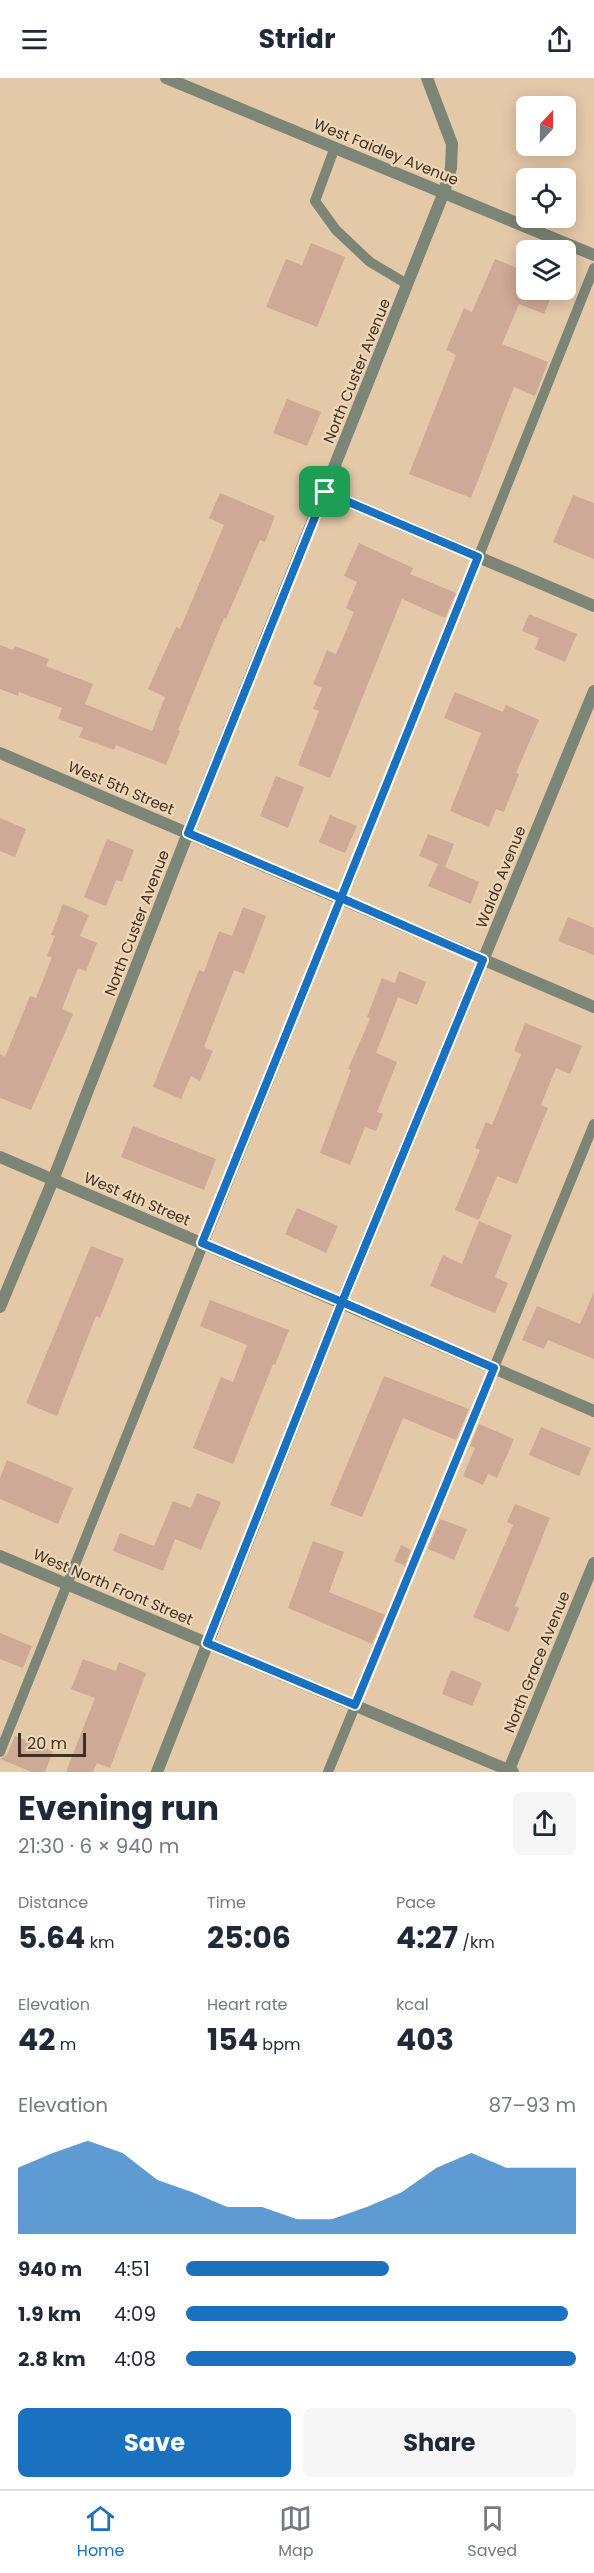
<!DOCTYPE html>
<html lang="en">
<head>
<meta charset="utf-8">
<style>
  :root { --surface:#fff; --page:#f6f6f7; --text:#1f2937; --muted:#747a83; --line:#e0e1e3; --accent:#1a71bf }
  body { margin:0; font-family:Poppins,sans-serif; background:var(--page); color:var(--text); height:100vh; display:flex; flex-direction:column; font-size:22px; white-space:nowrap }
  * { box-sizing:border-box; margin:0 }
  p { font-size:20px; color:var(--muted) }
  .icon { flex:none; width:33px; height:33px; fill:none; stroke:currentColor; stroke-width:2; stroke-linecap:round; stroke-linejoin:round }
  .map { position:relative; height:1694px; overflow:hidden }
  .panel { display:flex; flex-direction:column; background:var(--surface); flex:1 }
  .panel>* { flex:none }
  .needle { width:39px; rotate:22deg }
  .controls { position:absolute; left:516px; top:18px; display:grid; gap:12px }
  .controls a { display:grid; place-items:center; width:60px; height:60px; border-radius:9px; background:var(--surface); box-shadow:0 3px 15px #0003; font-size:30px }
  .scale { position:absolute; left:18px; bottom:15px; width:68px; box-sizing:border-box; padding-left:6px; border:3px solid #3c3125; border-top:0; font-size:16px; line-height:21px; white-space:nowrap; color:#3c3125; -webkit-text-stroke:4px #f1d6b6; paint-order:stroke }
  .pin { position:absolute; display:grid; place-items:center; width:51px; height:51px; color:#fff; margin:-26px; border-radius:12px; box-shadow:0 3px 9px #0006 }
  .round { display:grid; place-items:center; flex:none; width:63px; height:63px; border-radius:9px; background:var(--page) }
  .overview { display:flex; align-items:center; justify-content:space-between; height:102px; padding:0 18px }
  h1 { font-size:33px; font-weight:700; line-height:45px }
  .stats { display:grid; grid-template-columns:repeat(3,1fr); gap:9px; height:102px; padding:6px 18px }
  .stats div { display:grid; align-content:center }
  .stats b { font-size:30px; font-weight:700 }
  .stats small { font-size:16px; font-weight:400 }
  .stats p { font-size:16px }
  .chart { height:168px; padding:12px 18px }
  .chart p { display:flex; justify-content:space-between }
  .chart svg { width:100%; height:108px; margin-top:6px; fill:var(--accent); opacity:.7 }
  .primary-button { display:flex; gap:12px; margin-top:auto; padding:12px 18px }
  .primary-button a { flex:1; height:69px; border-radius:9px; background:var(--accent); color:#fff; font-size:24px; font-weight:700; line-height:69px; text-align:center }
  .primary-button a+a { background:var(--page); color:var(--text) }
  ul { padding:0 18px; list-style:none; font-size:20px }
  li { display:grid; grid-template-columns:96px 72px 1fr; align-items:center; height:45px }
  li i { height:15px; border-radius:8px; background:var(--accent) }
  header { display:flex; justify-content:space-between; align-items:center; height:78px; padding:0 18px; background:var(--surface); font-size:27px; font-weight:700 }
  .tabs { display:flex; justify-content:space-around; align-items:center; height:84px; border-top:2px solid var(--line); background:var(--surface); font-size:16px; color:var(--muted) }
  .tabs a { display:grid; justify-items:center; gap:3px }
  .tabs .active { color:var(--accent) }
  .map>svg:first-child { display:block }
</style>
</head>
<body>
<header><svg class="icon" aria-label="menu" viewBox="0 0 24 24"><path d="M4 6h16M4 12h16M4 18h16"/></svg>Stridr<svg class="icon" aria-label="share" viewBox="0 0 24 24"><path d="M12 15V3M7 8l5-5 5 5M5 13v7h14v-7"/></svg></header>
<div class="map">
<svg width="594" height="1694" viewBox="0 0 594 1694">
  <rect width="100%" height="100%" fill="#e4c9a9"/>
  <!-- building -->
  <path fill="#cea995" d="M 311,165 L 345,179 L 317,249 L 266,229 L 286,181 L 302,187 Z
    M 495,181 L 526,194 L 526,212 L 554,212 L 544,236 L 519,226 L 502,266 L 548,284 L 535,318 L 514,309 L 471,420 L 409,396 L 456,277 L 446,272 L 464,230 L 472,234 Z
    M 287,321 L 321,334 L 307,368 L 273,355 Z
    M 220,415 L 275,438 L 265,464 L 260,462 L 226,541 L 224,540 L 178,652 L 180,653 L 166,687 L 116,667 L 114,672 L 79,659 L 83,650 L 58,641 L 62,630 L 19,614 L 18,618 L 0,611 L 0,567 L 13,572 L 15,568 L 49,581 L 46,588 L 93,606 L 85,626 L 152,653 L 165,619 L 148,611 L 176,549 L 180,551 L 224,447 L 209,440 Z
    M 573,417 L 594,425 L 594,481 L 553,464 Z
    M 359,465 L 413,490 L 410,496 L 456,515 L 445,540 L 402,521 L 330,700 L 298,687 L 319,633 L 313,631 L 322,610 L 313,606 L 327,572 L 336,576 L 354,534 L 346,530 L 357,504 L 344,498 Z
    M 529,536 L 577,556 L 565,584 L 535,571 L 539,560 L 522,553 Z
    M 455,614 L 503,634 L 506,627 L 539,642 L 516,695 L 519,696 L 504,734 L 496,731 L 489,749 L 450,733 L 481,655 L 444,640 Z
    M 276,698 L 304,709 L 288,750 L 260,738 Z
    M 330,737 L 357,748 L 345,775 L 319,764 Z
    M 0,740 L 26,751 L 15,779 L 0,773 Z
    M 428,756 L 454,766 L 445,789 L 419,778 Z
    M 107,761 L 134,772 L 122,804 L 116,802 L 106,828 L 84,819 Z
    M 438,786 L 479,804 L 471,826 L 428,808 Z
    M 63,826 L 89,837 L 80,858 L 97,865 L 86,893 L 78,890 L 62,931 L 73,936 L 31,1032 L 0,1020 L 0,976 L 5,979 L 30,918 L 36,920 L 52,879 L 47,878 L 55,858 L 51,857 Z
    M 243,829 L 266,838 L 244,896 L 234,892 L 204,969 L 213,973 L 200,1003 L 191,998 L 181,1021 L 153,1009 L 199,892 L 204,894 L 219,853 L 232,858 Z
    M 568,839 L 594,850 L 594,877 L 558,863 Z
    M 399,893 L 426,904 L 417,927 L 398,919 L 376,975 L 397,984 L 377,1034 L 383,1036 L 376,1053 L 365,1049 L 350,1087 L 320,1075 L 351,992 L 348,991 L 370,941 L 367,939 L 382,900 L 395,905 Z
    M 525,945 L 582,968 L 570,996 L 556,990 L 541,1027 L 548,1030 L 517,1106 L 497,1098 L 479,1142 L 455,1132 L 480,1072 L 475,1070 L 486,1044 L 492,1047 L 521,976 L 514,973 Z
    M 133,1048 L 216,1081 L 204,1112 L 121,1079 Z
    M 297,1130 L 338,1148 L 326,1175 L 285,1156 Z
    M 479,1143 L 512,1157 L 495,1199 L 508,1205 L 495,1235 L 430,1208 L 443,1177 L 462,1186 Z
    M 91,1168 L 124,1181 L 100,1240 L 96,1238 L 57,1338 L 26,1325 Z
    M 594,1214 L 594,1281 L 548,1262 L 544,1271 L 522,1262 L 537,1228 L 580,1246 Z
    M 210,1222 L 289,1252 L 275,1287 L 273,1286 L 233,1386 L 193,1370 L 221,1299 L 233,1304 L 247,1267 L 200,1248 Z
    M 384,1298 L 469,1331 L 456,1362 L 403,1340 L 362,1439 L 330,1427 Z
    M 479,1346 L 514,1361 L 497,1400 L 488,1396 L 483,1407 L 463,1398 L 475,1370 L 470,1368 Z
    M 541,1349 L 591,1370 L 579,1398 L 529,1377 Z
    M 7,1382 L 73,1410 L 58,1446 L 0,1421 L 0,1400 Z
    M 197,1415 L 221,1424 L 201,1472 L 175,1461 L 163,1493 L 113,1473 L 120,1455 L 154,1468 L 173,1423 L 191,1430 Z
    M 515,1426 L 550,1440 L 515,1528 L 519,1530 L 509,1554 L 473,1539 L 513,1447 L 507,1444 Z
    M 440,1441 L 467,1451 L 454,1482 L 428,1471 Z
    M 313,1463 L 344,1474 L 329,1514 L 385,1537 L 372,1566 L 288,1530 Z
    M 401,1467 L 411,1472 L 405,1488 L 394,1483 Z
    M 0,1555 L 32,1568 L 23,1590 L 0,1581 Z
    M 83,1581 L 116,1593 L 119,1584 L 146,1595 L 110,1690 L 97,1685 L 93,1694 L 66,1694 L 95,1620 L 71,1611 Z
    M 451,1592 L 482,1605 L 472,1628 L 442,1616 Z
    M 15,1658 L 53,1673 L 45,1694 L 32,1694 L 0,1681 L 7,1677 Z"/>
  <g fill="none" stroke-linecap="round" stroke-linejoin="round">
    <!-- service -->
    <path stroke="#7d8577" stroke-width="10" d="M 335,69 L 315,123 L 336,152 L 370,184 L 407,206
      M 0,1674 L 594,190
      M 328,1694 L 594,1046"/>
    <!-- minor -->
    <path stroke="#7d8577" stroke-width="12" d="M 325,414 L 594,528
      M 0,675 L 594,929
      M 0,1079 L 594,1333
      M 157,1694 L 342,1224 L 594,613
      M 508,1694 L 594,1485"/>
    <!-- tertiary -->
    <path stroke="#7d8577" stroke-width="12" d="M 166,0 L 594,177
      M 0,1229 L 53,1102 L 188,755 L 444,114 L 451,90 L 452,66 L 427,0
      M 0,1478 L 513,1694"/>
  </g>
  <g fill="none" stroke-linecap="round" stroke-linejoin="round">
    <!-- route casing -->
    <g stroke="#fff" stroke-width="12">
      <path id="route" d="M 325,414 L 188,755 L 341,820 L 202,1165 L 342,1224 L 207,1565 L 355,1627 L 494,1290 L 342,1224 L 483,882 L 341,820 L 478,479 L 325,414"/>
    </g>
    <!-- route -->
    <use href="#route" stroke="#1a71bf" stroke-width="8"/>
  </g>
  <g text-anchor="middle" stroke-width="4.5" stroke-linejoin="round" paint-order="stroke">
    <!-- street labels -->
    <g font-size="15" fill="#3c3125" stroke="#f1d6b6">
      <text transform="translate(386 74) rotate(22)" y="5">West Faidley Avenue</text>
      <text transform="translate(357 293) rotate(-68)" y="5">North Custer Avenue</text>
      <text transform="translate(121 710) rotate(23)" y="5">West 5th Street</text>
      <text transform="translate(501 799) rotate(-68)" y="5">Waldo Avenue</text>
      <text transform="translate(137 845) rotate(-69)" y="5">North Custer Avenue</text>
      <text transform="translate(137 1121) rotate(23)" y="5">West 4th Street</text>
      <text transform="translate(113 1509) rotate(23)" y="5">West North Front Street</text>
      <text transform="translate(537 1584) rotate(-68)" y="5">North Grace Avenue</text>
    </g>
  </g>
</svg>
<div class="controls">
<a><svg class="needle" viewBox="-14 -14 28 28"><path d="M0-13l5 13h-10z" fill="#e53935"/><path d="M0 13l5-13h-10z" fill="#747a83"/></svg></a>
<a><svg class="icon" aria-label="locate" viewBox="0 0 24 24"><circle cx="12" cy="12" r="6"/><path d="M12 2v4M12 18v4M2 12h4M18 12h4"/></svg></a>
<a><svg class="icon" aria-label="layers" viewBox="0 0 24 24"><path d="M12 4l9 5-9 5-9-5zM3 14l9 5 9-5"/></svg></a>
</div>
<div class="scale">20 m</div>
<div class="pin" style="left:325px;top:414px;background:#1e9e55"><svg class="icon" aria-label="arrive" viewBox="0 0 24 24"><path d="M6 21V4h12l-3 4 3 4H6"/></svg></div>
</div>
<section class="panel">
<div class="overview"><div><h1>Evening run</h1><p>21:30 · 6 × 940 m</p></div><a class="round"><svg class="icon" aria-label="share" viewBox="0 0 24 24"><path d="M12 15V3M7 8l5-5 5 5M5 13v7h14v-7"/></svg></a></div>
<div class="stats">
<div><p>Distance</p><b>5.64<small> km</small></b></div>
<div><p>Time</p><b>25:06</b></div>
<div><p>Pace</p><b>4:27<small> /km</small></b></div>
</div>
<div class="stats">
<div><p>Elevation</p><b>42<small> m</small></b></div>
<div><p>Heart rate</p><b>154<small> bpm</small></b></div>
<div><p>kcal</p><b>403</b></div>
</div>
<div class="chart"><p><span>Elevation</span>87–93 m</p>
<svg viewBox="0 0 160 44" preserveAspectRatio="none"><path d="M0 44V17L10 11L20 6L30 11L40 22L50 27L60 33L70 33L80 38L90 38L100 33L110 27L120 17L130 11L140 17L150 17L160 17V44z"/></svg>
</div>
<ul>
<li><b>940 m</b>4:51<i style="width:52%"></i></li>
<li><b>1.9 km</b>4:09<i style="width:98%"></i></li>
<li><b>2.8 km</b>4:08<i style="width:100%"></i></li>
</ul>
<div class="primary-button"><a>Save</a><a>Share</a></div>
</section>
<nav class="tabs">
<a class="active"><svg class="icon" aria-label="home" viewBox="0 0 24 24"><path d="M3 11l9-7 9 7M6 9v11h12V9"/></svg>Home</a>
<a><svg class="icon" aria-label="map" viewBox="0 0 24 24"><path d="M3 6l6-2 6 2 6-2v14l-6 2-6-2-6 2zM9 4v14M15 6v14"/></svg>Map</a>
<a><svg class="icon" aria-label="saved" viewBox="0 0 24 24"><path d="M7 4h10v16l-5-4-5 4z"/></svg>Saved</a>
</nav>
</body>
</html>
